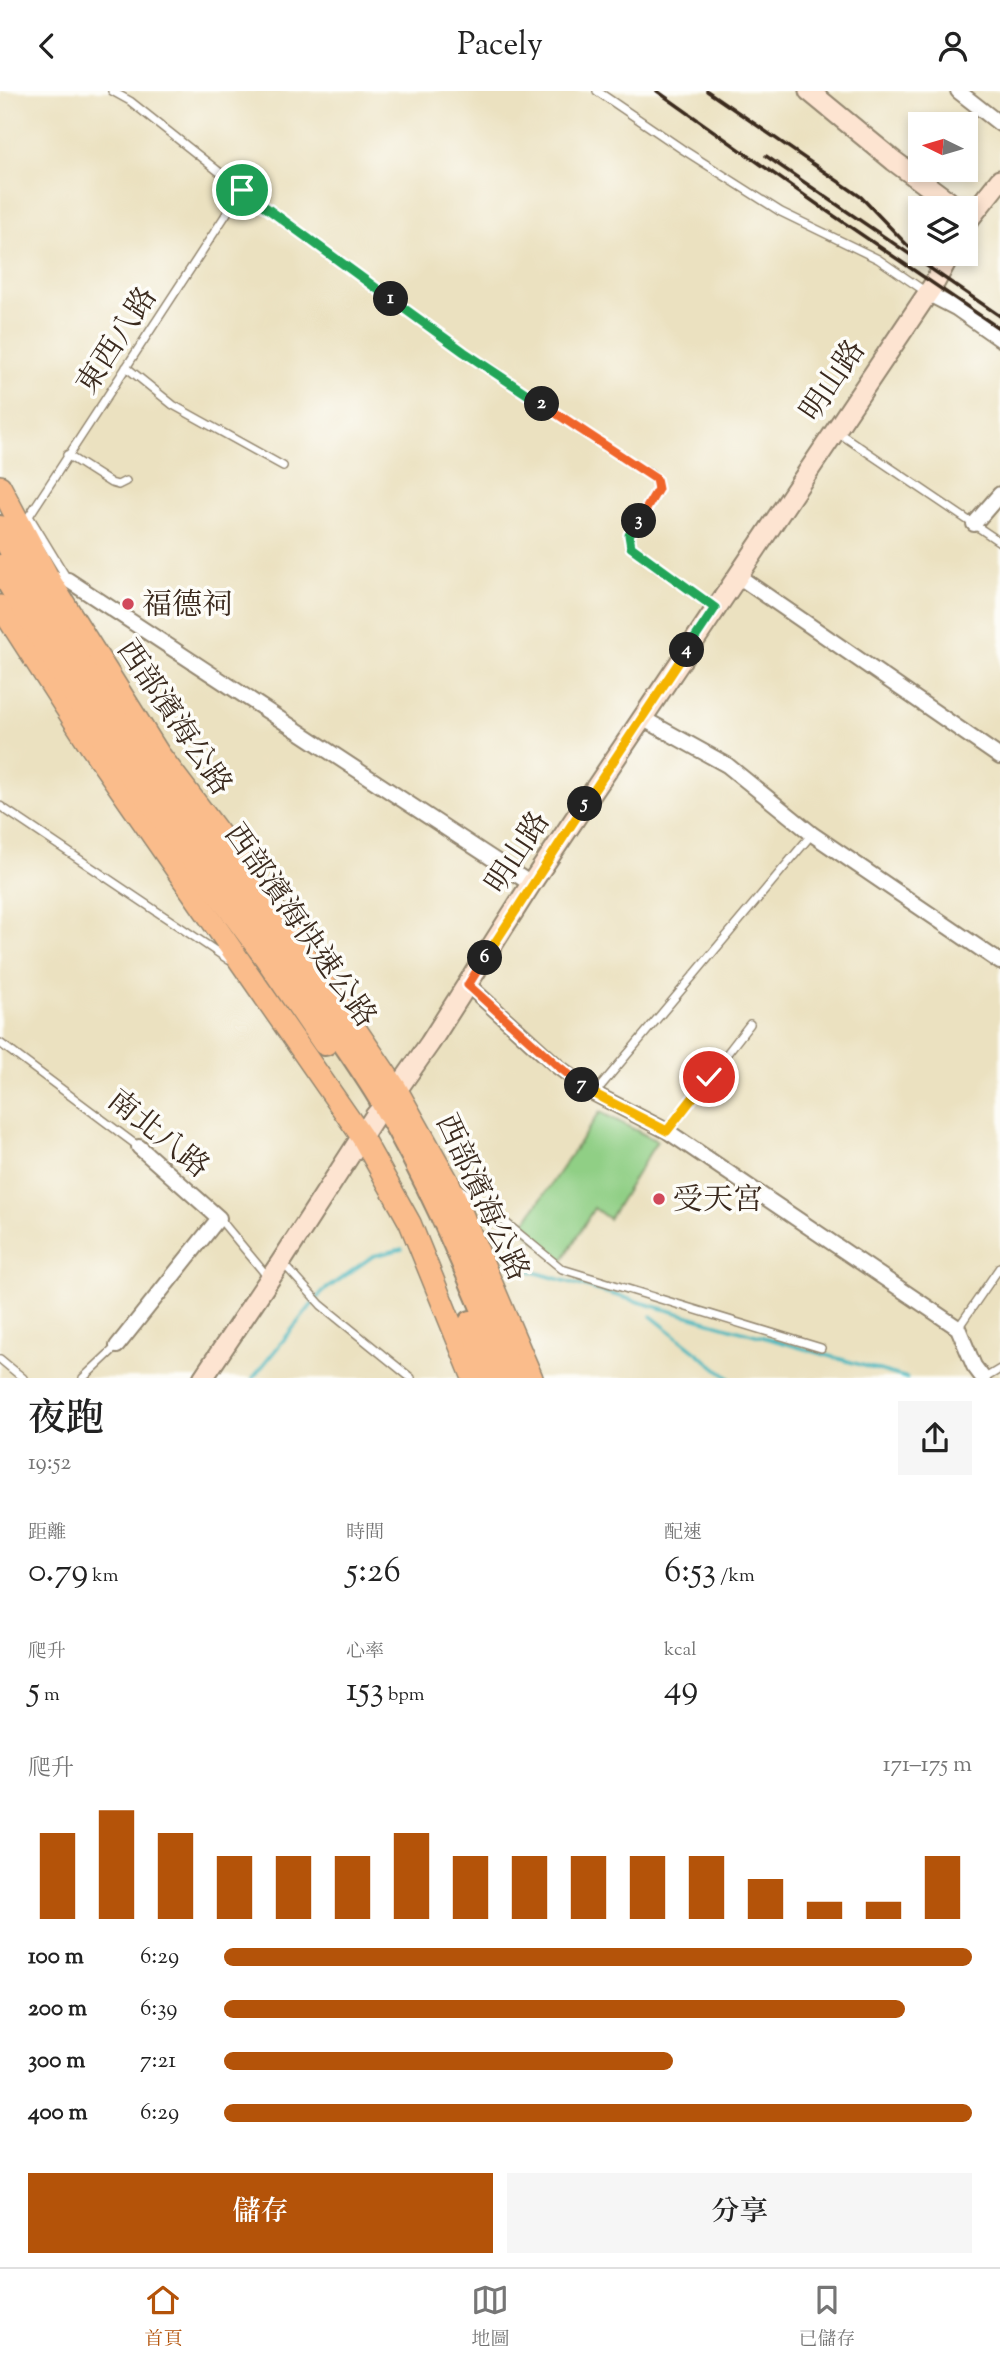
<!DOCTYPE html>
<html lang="zh-TW">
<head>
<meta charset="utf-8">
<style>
  :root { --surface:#fff; --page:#f6f6f6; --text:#222; --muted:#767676; --line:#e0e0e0; --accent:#b45309 }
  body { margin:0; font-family:"Sorts Mill Goudy","Noto Serif TC",serif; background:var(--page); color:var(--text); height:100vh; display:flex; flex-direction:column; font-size:26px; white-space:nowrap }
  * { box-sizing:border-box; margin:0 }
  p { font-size:23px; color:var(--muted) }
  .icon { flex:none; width:38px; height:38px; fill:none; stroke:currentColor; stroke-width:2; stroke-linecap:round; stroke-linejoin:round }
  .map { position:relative; height:1287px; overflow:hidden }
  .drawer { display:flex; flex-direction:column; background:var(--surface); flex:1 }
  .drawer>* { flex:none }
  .needle { width:46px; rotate:275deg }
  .fabs { position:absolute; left:908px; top:21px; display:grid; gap:14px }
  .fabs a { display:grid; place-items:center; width:70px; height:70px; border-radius:0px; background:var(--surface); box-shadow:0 4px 10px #0003; font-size:35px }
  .pin { position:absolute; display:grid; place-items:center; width:60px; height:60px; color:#fff; margin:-30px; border:4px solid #fff; border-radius:50%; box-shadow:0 2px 7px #0007 }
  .km { position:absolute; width:35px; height:35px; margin:-18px; border-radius:50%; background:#222; color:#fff; font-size:19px; line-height:35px; text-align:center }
  .round { display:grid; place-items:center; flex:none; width:74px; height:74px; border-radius:0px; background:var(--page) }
  .headline { display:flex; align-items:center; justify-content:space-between; height:119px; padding:0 28px }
  h1 { font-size:38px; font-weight:600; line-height:52px }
  .figures { display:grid; grid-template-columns:repeat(3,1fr); gap:10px; height:119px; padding:7px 28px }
  .figures div { display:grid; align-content:center }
  .figures b { font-size:35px; font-weight:600 }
  .figures small { font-size:19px; font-weight:400 }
  .figures p { font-size:19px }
  .chart { height:196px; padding:14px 28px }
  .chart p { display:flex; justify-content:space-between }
  .chart svg { width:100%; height:126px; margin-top:7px; stroke:var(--accent); stroke-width:6 }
  .button { display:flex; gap:14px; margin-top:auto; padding:14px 28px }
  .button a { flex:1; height:80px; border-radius:0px; background:var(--accent); color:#fff; font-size:28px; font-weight:600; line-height:80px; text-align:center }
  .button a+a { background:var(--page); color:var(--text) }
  ul { padding:0 28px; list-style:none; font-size:23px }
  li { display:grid; grid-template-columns:112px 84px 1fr; align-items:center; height:52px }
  li i { height:18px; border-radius:9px; background:var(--accent) }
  header { display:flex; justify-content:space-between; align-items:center; height:91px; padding:0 28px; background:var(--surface); font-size:32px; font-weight:600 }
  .tab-bar { display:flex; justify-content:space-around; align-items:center; height:98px; border-top:2px solid var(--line); background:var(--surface); font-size:19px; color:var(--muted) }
  .tab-bar a { display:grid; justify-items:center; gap:4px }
  .tab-bar .current { color:var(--accent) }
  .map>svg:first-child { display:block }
</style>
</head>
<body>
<header><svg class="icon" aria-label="back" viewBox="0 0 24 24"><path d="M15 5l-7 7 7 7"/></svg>Pacely<svg class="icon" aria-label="person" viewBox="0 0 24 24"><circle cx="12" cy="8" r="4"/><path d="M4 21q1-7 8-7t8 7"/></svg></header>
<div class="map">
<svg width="1000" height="1287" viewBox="0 0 1000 1287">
  <rect width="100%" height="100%" fill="#fdfcf7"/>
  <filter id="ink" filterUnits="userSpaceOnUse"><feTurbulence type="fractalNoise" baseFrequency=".0143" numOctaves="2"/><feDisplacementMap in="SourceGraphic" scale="14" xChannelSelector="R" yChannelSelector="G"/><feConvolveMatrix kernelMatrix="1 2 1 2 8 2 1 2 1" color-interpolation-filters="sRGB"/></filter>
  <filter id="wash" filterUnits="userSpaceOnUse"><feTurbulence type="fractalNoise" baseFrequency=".00686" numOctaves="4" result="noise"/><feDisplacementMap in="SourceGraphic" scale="28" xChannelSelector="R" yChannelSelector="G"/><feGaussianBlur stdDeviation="1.57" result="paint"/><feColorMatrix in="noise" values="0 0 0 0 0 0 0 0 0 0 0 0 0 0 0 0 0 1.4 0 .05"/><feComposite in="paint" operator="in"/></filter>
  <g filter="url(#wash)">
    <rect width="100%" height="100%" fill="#ebe1c0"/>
    <!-- green -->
    <path fill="#90cf85" stroke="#667c52" stroke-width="2" d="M 600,1021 L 657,1050 L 609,1128 L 594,1117 L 562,1171 L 521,1137 Z"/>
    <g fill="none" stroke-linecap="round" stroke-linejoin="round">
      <!-- stream -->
      <path stroke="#46b6bd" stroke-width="3.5" d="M 502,1172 L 907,1287
        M 651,1225 L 729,1287
        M 253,1287 L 322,1201 L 373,1165 L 402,1158"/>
    </g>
  </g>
  <g filter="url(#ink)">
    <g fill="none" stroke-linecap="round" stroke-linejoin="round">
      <!-- lane casing -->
      <g stroke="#93866f" stroke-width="10">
        <path id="lane" d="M 112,0 L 130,10 L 242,99 L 464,261 L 636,375 C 648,381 656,384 658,398 L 629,444 L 631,456 L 715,517
          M 597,0 L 682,58 L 781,121 L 878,168 L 926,201
          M 126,276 L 173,314 L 283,375
          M 836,340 L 1000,451
          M 67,364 L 111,392 L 118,394 L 126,390
          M 68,489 L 29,425 L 242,99
          M 0,715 L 229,869
          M 0,952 L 139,1056
          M 595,1002 L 812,743
          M 667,1040 L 750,933
          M 458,1097 L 483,1113 L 562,1178 L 821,1257
          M 219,1127 L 267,1185
          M 282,1171 L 321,1214 L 411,1287
          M 958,1237 L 1000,1176
          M 0,1268 L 23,1287
          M 83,1287 L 117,1255
          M 985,1287 L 1000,1278"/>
      </g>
      <!-- street casing -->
      <g stroke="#93866f" stroke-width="18">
        <path id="street" d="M 958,0 L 1000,33
          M 927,202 L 956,217 L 1000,248
          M 974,433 L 1000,403
          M 738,485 L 1000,666
          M 49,488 L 68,489 L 531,793
          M 642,627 L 727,674 L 812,743 L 1000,871
          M 468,894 L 557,975 L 595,1003 L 667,1040 L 958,1237 L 974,1275 L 983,1287
          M 117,1255 L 219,1127 L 139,1056"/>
      </g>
      <!-- secondary casing -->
      <g stroke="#93866f" stroke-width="23">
        <path id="secondary" d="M 809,0 L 894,70 L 948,110 L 951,117
          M 966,132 L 1000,89
          M 203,1287 L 281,1171 L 375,1025 L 397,999 L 430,952 L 531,793 L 934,193 L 950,163"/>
      </g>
      <!-- primary casing -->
      <g stroke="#93866f" stroke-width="24">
        <path id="primary" d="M 0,395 L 49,488 L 159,663 L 254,788 L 397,999 L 449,1092 L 532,1287
          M 0,515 L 91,656 L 362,1046 L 410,1132 L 473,1287"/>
      </g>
      <!-- highway casing -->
      <g stroke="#93866f" stroke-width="28">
        <path id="highway" d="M 0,437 C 91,615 223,768 333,934 C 350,960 369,986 385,1014 C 437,1101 473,1194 513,1287
          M 0,476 L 90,628 L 265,864 L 325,952
          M 471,1232 L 494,1287"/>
      </g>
      <!-- lane -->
      <use href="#lane" stroke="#fff" stroke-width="7"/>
      <!-- street -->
      <use href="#street" stroke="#fff" stroke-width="14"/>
      <!-- secondary -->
      <use href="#secondary" stroke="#fde4d1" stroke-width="19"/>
      <!-- primary -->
      <use href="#primary" stroke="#fabc8b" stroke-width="21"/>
      <!-- highway -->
      <use href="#highway" stroke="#fabc8b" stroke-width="24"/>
      <!-- rail -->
      <path stroke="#3b2a1e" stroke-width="3.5" d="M 657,0 L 821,116 L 1000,238
        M 707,0 L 861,106 L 909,156
        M 766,65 L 1000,225"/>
    </g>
  </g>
  <g fill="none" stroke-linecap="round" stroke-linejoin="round" filter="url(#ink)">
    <!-- split-1 casing -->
    <g stroke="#fff" stroke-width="14">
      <path id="split-1" d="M 242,99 L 391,208"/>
    </g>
    <!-- split-2 casing -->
    <g stroke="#fff" stroke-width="14">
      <path id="split-2" d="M 391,208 L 464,261 L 542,313"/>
    </g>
    <!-- split-3 casing -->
    <g stroke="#fff" stroke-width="14">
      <path id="split-3" d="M 542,313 L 656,388 L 658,398 L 639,430"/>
    </g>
    <!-- split-4 casing -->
    <g stroke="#fff" stroke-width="14">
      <path id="split-4" d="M 639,430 L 629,444 L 631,456 L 715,517 L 687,559"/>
    </g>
    <!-- split-5 casing -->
    <g stroke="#fff" stroke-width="14">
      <path id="split-5" d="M 585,713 L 687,559"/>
    </g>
    <!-- split-6 casing -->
    <g stroke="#fff" stroke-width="14">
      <path id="split-6" d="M 485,867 L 585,713"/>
    </g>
    <!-- split-7 casing -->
    <g stroke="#fff" stroke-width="14">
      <path id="split-7" d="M 485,867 L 468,894 L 558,975 L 582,994"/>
    </g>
    <!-- split-8 casing -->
    <g stroke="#fff" stroke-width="14">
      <path id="split-8" d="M 582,994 L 595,1003 L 667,1040 L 709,986"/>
    </g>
    <!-- split-1 -->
    <use href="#split-1" stroke="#22a559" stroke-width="9"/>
    <!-- split-2 -->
    <use href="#split-2" stroke="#22a559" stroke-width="9"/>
    <!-- split-3 -->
    <use href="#split-3" stroke="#f0652b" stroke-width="9"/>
    <!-- split-4 -->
    <use href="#split-4" stroke="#22a559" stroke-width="9"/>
    <!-- split-5 -->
    <use href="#split-5" stroke="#f5b400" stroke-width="9"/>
    <!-- split-6 -->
    <use href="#split-6" stroke="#f5b400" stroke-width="9"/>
    <!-- split-7 -->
    <use href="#split-7" stroke="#f0652b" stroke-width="9"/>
    <!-- split-8 -->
    <use href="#split-8" stroke="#f5b400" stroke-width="9"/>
  </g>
  <!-- markers -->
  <g fill="#d1495b" stroke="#fdfcf7" stroke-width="2.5">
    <circle cx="128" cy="513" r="7"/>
    <circle cx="659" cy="1108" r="7"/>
  </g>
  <g text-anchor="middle" stroke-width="7" stroke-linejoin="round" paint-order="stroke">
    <!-- street labels -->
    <g font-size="30" fill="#3b2a1e" stroke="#fdfcf7">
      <text transform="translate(116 249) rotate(-57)" y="10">東西八路</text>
      <text transform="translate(832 289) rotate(-56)" y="10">明山路</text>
      <text transform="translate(175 626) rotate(56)" y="10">西部濱海公路</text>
      <text transform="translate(517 761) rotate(-57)" y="10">明山路</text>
      <text transform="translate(301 834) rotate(55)" y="10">西部濱海快速公路</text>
      <text transform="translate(159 1042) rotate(39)" y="10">南北八路</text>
      <text transform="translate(483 1106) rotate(65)" y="10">西部濱海公路</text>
    </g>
    <!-- poi labels -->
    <g font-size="30" fill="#3b2a1e" stroke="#fdfcf7" text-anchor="start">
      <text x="142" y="523">福德祠</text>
      <text x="673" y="1118">受天宮</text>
    </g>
  </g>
</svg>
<div class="fabs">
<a><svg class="needle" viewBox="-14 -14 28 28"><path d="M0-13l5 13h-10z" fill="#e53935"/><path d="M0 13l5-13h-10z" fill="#767676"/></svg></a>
<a><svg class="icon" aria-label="layers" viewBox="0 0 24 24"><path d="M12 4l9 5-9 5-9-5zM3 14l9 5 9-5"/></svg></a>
</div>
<div class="pin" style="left:242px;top:99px;background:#1e9e55"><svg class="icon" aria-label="arrive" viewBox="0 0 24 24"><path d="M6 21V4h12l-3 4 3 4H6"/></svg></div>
<div class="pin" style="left:709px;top:986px;background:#d93025"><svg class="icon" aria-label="check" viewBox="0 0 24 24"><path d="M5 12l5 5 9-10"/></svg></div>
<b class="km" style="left:391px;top:208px">1</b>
<b class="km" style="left:542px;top:313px">2</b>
<b class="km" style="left:639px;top:430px">3</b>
<b class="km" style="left:687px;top:559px">4</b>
<b class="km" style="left:585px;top:713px">5</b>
<b class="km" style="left:485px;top:867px">6</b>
<b class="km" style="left:582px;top:994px">7</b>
</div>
<section class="drawer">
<div class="headline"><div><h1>夜跑</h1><p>19:52</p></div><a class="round"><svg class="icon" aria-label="share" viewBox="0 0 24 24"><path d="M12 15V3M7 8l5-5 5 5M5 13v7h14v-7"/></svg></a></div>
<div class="figures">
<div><p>距離</p><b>0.79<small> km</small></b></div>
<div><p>時間</p><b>5:26</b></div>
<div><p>配速</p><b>6:53<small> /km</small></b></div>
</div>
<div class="figures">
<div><p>爬升</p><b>5<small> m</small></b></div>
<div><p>心率</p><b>153<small> bpm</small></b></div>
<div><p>kcal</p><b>49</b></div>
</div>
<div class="chart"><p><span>爬升</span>171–175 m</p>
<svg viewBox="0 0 160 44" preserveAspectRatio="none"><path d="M5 44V14M15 44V6M25 44V14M35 44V22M45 44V22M55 44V22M65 44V14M75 44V22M85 44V22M95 44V22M105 44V22M115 44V22M125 44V30M135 44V38M145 44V38M155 44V22"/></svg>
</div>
<ul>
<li><b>100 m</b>6:29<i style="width:100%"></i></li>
<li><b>200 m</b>6:39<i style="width:91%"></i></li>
<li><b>300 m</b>7:21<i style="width:60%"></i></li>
<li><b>400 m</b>6:29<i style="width:100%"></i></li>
</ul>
<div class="button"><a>儲存</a><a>分享</a></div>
</section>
<nav class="tab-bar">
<a class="current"><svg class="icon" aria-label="home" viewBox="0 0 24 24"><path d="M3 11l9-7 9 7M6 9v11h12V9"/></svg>首頁</a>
<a><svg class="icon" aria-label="map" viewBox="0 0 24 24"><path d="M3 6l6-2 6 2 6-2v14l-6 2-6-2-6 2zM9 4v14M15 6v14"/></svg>地圖</a>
<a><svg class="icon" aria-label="saved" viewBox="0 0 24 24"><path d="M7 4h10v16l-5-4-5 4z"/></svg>已儲存</a>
</nav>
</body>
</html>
